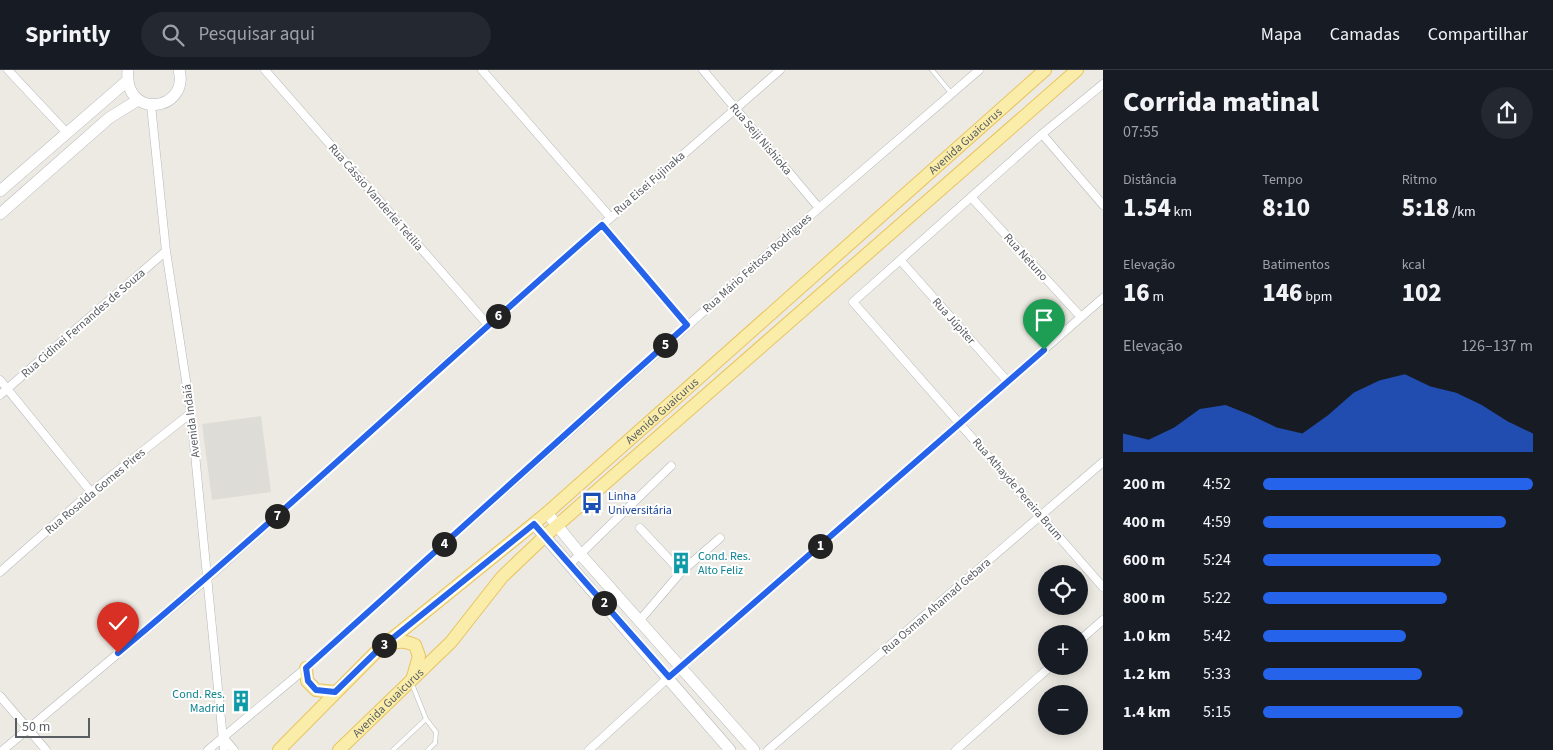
<!DOCTYPE html>
<html lang="pt">
<head>
<meta charset="utf-8">
<style>
  :root { --surface:#171b24; --page:#242831; --text:#f1f3f6; --muted:#9ea1a6; --line:#363941; --accent:#2563eb }
  body { margin:0; font-family:"Source Sans 3",sans-serif; background:var(--page); color:var(--text); height:100vh; display:flex; flex-direction:column; font-size:19px; white-space:nowrap }
  * { box-sizing:border-box; margin:0 }
  p { font-size:16px; color:var(--muted) }
  .icon { flex:none; width:28px; height:28px; fill:none; stroke:currentColor; stroke-width:2; stroke-linecap:round; stroke-linejoin:round }
  .map { position:relative; flex:1; overflow:hidden }
  .side { display:flex; flex-direction:column; background:var(--surface); width:450px }
  .side>* { flex:none }
  .fabs { position:absolute; left:1038px; top:495px; display:grid; gap:10px }
  .fabs a { display:grid; place-items:center; width:50px; height:50px; border-radius:50%; background:var(--surface); box-shadow:0 2px 12px #0003; font-size:25px }
  .scale { position:absolute; left:15px; bottom:12px; width:75px; box-sizing:border-box; padding-left:5px; border:2px solid #5a5e62; border-top:0; font-size:14px; line-height:18px; white-space:nowrap; color:#5a5e62; -webkit-text-stroke:4px #fff; paint-order:stroke }
  .pin { position:absolute; display:grid; place-items:center; width:42px; height:42px; color:#fff; margin:-51px -21px; border-radius:50% 50% 50% 0; rotate:-45deg; box-shadow:0 0 5px #0007 }
  .pin .icon { rotate:45deg }
  .km { position:absolute; width:25px; height:25px; margin:-12px; border-radius:50%; background:#222; color:#fff; font-size:14px; line-height:25px; text-align:center }
  .round { display:grid; place-items:center; flex:none; width:52px; height:52px; border-radius:26px; background:var(--page) }
  .head { display:flex; align-items:center; justify-content:space-between; height:85px; padding:0 20px }
  h1 { font-size:28px; font-weight:800; line-height:38px }
  .metrics { display:grid; grid-template-columns:repeat(3,1fr); gap:8px; height:85px; padding:5px 20px }
  .metrics div { display:grid; align-content:center }
  .metrics b { font-size:25px; font-weight:800 }
  .metrics small { font-size:14px; font-weight:400 }
  .metrics p { font-size:14px }
  .chart { height:140px; padding:10px 20px }
  .chart p { display:flex; justify-content:space-between }
  .chart svg { width:100%; height:90px; margin-top:5px; fill:var(--accent); opacity:.7 }
  ul { padding:0 20px; list-style:none; font-size:16px }
  li { display:grid; grid-template-columns:80px 60px 1fr; align-items:center; height:38px }
  li i { height:12px; border-radius:6px; background:var(--accent) }
  header { display:flex; align-items:center; gap:30px; box-sizing:border-box; height:70px; padding:0 25px; background:var(--surface); border-bottom:1px solid var(--line) }
  header strong { font-size:24px }
  nav { display:flex; gap:28px; margin-inline-start:auto; font-size:18px }
  .search { width:350px; height:45px; background:var(--page); display:flex; align-items:center; gap:12px; box-sizing:border-box; padding:0 18px; border-radius:28px; color:var(--muted); font-size:19px }
  main { display:flex; flex:1; min-height:0 }
  .map>svg:first-child { display:block }
</style>
</head>
<body>
<header>
<strong>Sprintly</strong>
<div class="search"><svg class="icon" aria-label="search" viewBox="0 0 24 24"><circle cx="10" cy="10" r="6"/><path d="M15 15l6 6"/></svg>Pesquisar aqui</div>
<nav><a>Mapa</a><a>Camadas</a><a>Compartilhar</a></nav>
</header>
<main>
<div class="map">
<svg width="1103" height="680" viewBox="0 0 1103 680">
  <rect width="100%" height="100%" fill="#eceae2"/>
  <!-- industrial -->
  <path fill="#dedcd7" d="M 261,346 L 271,422 L 212,430 L 202,354 Z"/>
  <g fill="none" stroke-linecap="round" stroke-linejoin="round">
    <!-- lane casing -->
    <g stroke="#b5b8bc" stroke-width="5">
      <path id="lane" d="M 932,0 L 951,23
        M 412,614 L 426,649 L 436,662 L 435,673 L 428,680
        M 393,680 L 426,649"/>
    </g>
    <!-- street casing -->
    <g stroke="#b5b8bc" stroke-width="9">
      <path id="street" d="M 8,0 L 67,63
        M 265,0 L 488,255
        M 482,0 L 610,147
        M 703,0 L 819,138
        M 1103,14 L 1042,64 L 853,232 L 1103,517
        M 151,35 L 166,181 L 191,343 L 224,680
        M 1042,64 L 1103,135
        M 971,127 L 1081,247
        M 602,155 L 687,255
        M 901,191 L 1008,312
        M 0,310 L 91,422
        M 0,325 L 166,181
        M 640,458 L 681,502
        M 569,495 L 671,396
        M 0,502 L 91,422 L 191,343
        M 640,550 L 681,502 L 720,468
        M 1079,571 L 1103,550
        M 0,626 L 46,680
        M 223,667 L 234,680
        M 3,680 L 208,508 L 488,255 L 780,0
        M 208,680 L 306,598 L 819,138 L 979,0
        M 589,680 L 669,607 L 1103,228
        M 768,680 L 1103,392
        M 956,680 L 1051,596"/>
    </g>
    <!-- secondary casing -->
    <g stroke="#b4b7bc" stroke-width="12">
      <path id="secondary" d="M 128,0 C 123,51 190,41 179,0
        M 0,121 L 127,11
        M 0,144 L 109,48 L 138,30
        M 547,443 L 581,485 L 754,680
        M 534,454 L 730,680"/>
    </g>
    <!-- primary casing -->
    <g stroke="#e9c35e" stroke-width="14">
      <g id="primary">
        <path d="M 386,576 C 397,571 404,570 415,575 L 419,586 L 413,607"/>
        <path d="M 306,598 L 307,611 L 316,620 L 335,622"/>
        <path id="s1" d="M 279,680 L 378,580 L 547,443 L 1045,0"/>
        <path id="s2" d="M 339,680 L 451,572 L 502,507 L 545,466 L 1077,0"/>
      </g>
    </g>
    <!-- lane -->
    <use href="#lane" stroke="#fff" stroke-width="4"/>
    <!-- street -->
    <use href="#street" stroke="#fff" stroke-width="8"/>
    <!-- secondary -->
    <use href="#secondary" stroke="#fff" stroke-width="11"/>
    <!-- primary -->
    <use href="#primary" stroke="#faeda9" stroke-width="12"/>
  </g>
  <g fill="none" stroke-linecap="round" stroke-linejoin="round">
    <!-- route casing -->
    <g stroke="#fff" stroke-width="10">
      <path id="route" d="M 118,583 C 283,445 439,297 602,155 L 687,255 L 306,598 L 308,611 L 316,620 L 335,622 L 378,580 L 534,454 L 669,607 L 1044,280"/>
    </g>
    <!-- route -->
    <use href="#route" stroke="#2563eb" stroke-width="6"/>
  </g>
  <!-- icons -->
  <defs>
    <g id="bus-bare" transform="scale(1.725)"><path d="M-5-6H5V4H4V6H2V4H-2V6H-4V4H-5ZM-3.5-4V0h7V-4ZM-3.5 1.2v1.5H-2V1.2ZM2 1.2v1.5H3.5V1.2Z" fill="#1a4fb4" stroke="#fff" stroke-width="2.5" paint-order="stroke"/></g>
    <g id="building-bare" transform="scale(1.725)"><path d="M-4-6H4V6H1V3H-1V6H-4ZM-2.5-4.3h1.7v1.8h-1.7ZM.8-4.3h1.7v1.8H.8ZM-2.5-1h1.7V.8h-1.7ZM.8-1h1.7V.8H.8Z" fill="#0f9aa8" stroke="#fff" stroke-width="2.5" paint-order="stroke"/></g>
  </defs>
  <g fill-rule="evenodd">
    <use href="#bus-bare" x="592" y="433"/>
    <use href="#building-bare" x="681" y="493"/>
    <use href="#building-bare" x="241" y="631"/>
  </g>
  <g text-anchor="middle" stroke-width="4" stroke-linejoin="round" paint-order="stroke">
    <!-- street labels -->
    <g font-size="12" fill="#5a5e62" stroke="#fff">
      <text transform="translate(761 69) rotate(50)" y="4">Rua Seiji Nishioka</text>
      <text dy="4" stroke="none"><textPath href="#s1" startOffset="918">Avenida Guaicurus</textPath></text>
      <text transform="translate(649 113) rotate(-41)" y="4">Rua Eisei Fujinaka</text>
      <text transform="translate(376 127) rotate(49)" y="4">Rua Cássio Vanderlei Tetilia</text>
      <text transform="translate(1026 187) rotate(48)" y="4">Rua Netuno</text>
      <text transform="translate(757 193) rotate(-42)" y="4">Rua Mário Feitosa Rodrigues</text>
      <text transform="translate(954 251) rotate(48)" y="4">Rua Júpiter</text>
      <text transform="translate(83 253) rotate(-41)" y="4">Rua Cidinei Fernandes de Souza</text>
      <text dy="4" stroke="none"><textPath href="#s1" startOffset="512">Avenida Guaicurus</textPath></text>
      <text transform="translate(191 351) rotate(-97)" y="4">Avenida Indaiá</text>
      <text transform="translate(1018 419) rotate(49)" y="4">Rua Athayde Pereira Brum</text>
      <text transform="translate(95 421) rotate(-40)" y="4">Rua Rosalda Gomes Pires</text>
      <text transform="translate(936 536) rotate(-41)" y="4">Rua Osman Ahamad Gebara</text>
      <text dy="4" stroke="none"><textPath href="#s2" startOffset="68">Avenida Guaicurus</textPath></text>
    </g>
    <!-- transit labels -->
    <g font-size="12" fill="#164399" stroke="#fff" text-anchor="start">
      <text x="608" y="430">Linha<tspan x="608" dy="14">Universitária</tspan></text>
    </g>
    <!-- culture labels -->
    <g font-size="12" fill="#0d838f" stroke="#fff" text-anchor="start">
      <text x="698" y="490">Cond. Res.<tspan x="698" dy="14">Alto Feliz</tspan></text>
      <text x="225" y="628" text-anchor="end">Cond. Res.<tspan x="225" dy="14">Madrid</tspan></text>
    </g>
  </g>
</svg>
<div class="fabs">
<a><svg class="icon" aria-label="locate" viewBox="0 0 24 24"><circle cx="12" cy="12" r="6"/><path d="M12 2v4M12 18v4M2 12h4M18 12h4"/></svg></a>
<a>+</a>
<a>−</a>
</div>
<div class="scale">50 m</div>
<div class="pin" style="left:1044px;top:280px;background:#1e9e55"><svg class="icon" aria-label="arrive" viewBox="0 0 24 24"><path d="M6 21V4h12l-3 4 3 4H6"/></svg></div>
<div class="pin" style="left:118px;top:583px;background:#d93025"><svg class="icon" aria-label="check" viewBox="0 0 24 24"><path d="M5 12l5 5 9-10"/></svg></div>
<b class="km" style="left:820px;top:476px">1</b>
<b class="km" style="left:604px;top:533px">2</b>
<b class="km" style="left:384px;top:575px">3</b>
<b class="km" style="left:444px;top:474px">4</b>
<b class="km" style="left:665px;top:275px">5</b>
<b class="km" style="left:498px;top:246px">6</b>
<b class="km" style="left:277px;top:446px">7</b>
</div>
<section class="side">
<div class="head"><div><h1>Corrida matinal</h1><p>07:55</p></div><a class="round"><svg class="icon" aria-label="share" viewBox="0 0 24 24"><path d="M12 15V3M7 8l5-5 5 5M5 13v7h14v-7"/></svg></a></div>
<div class="metrics">
<div><p>Distância</p><b>1.54<small> km</small></b></div>
<div><p>Tempo</p><b>8:10</b></div>
<div><p>Ritmo</p><b>5:18<small> /km</small></b></div>
</div>
<div class="metrics">
<div><p>Elevação</p><b>16<small> m</small></b></div>
<div><p>Batimentos</p><b>146<small> bpm</small></b></div>
<div><p>kcal</p><b>102</b></div>
</div>
<div class="chart"><p><span>Elevação</span>126–137 m</p>
<svg viewBox="0 0 160 44" preserveAspectRatio="none"><path d="M0 44V35L10 38L20 32L30 23L40 21L50 26L60 32L70 35L80 26L90 15L100 9L110 6L120 12L130 15L140 21L150 29L160 35V44z"/></svg>
</div>
<ul>
<li><b>200 m</b>4:52<i style="width:100%"></i></li>
<li><b>400 m</b>4:59<i style="width:90%"></i></li>
<li><b>600 m</b>5:24<i style="width:66%"></i></li>
<li><b>800 m</b>5:22<i style="width:68%"></i></li>
<li><b>1.0 km</b>5:42<i style="width:53%"></i></li>
<li><b>1.2 km</b>5:33<i style="width:59%"></i></li>
<li><b>1.4 km</b>5:15<i style="width:74%"></i></li>
</ul>
</section>
</main>
</body>
</html>
